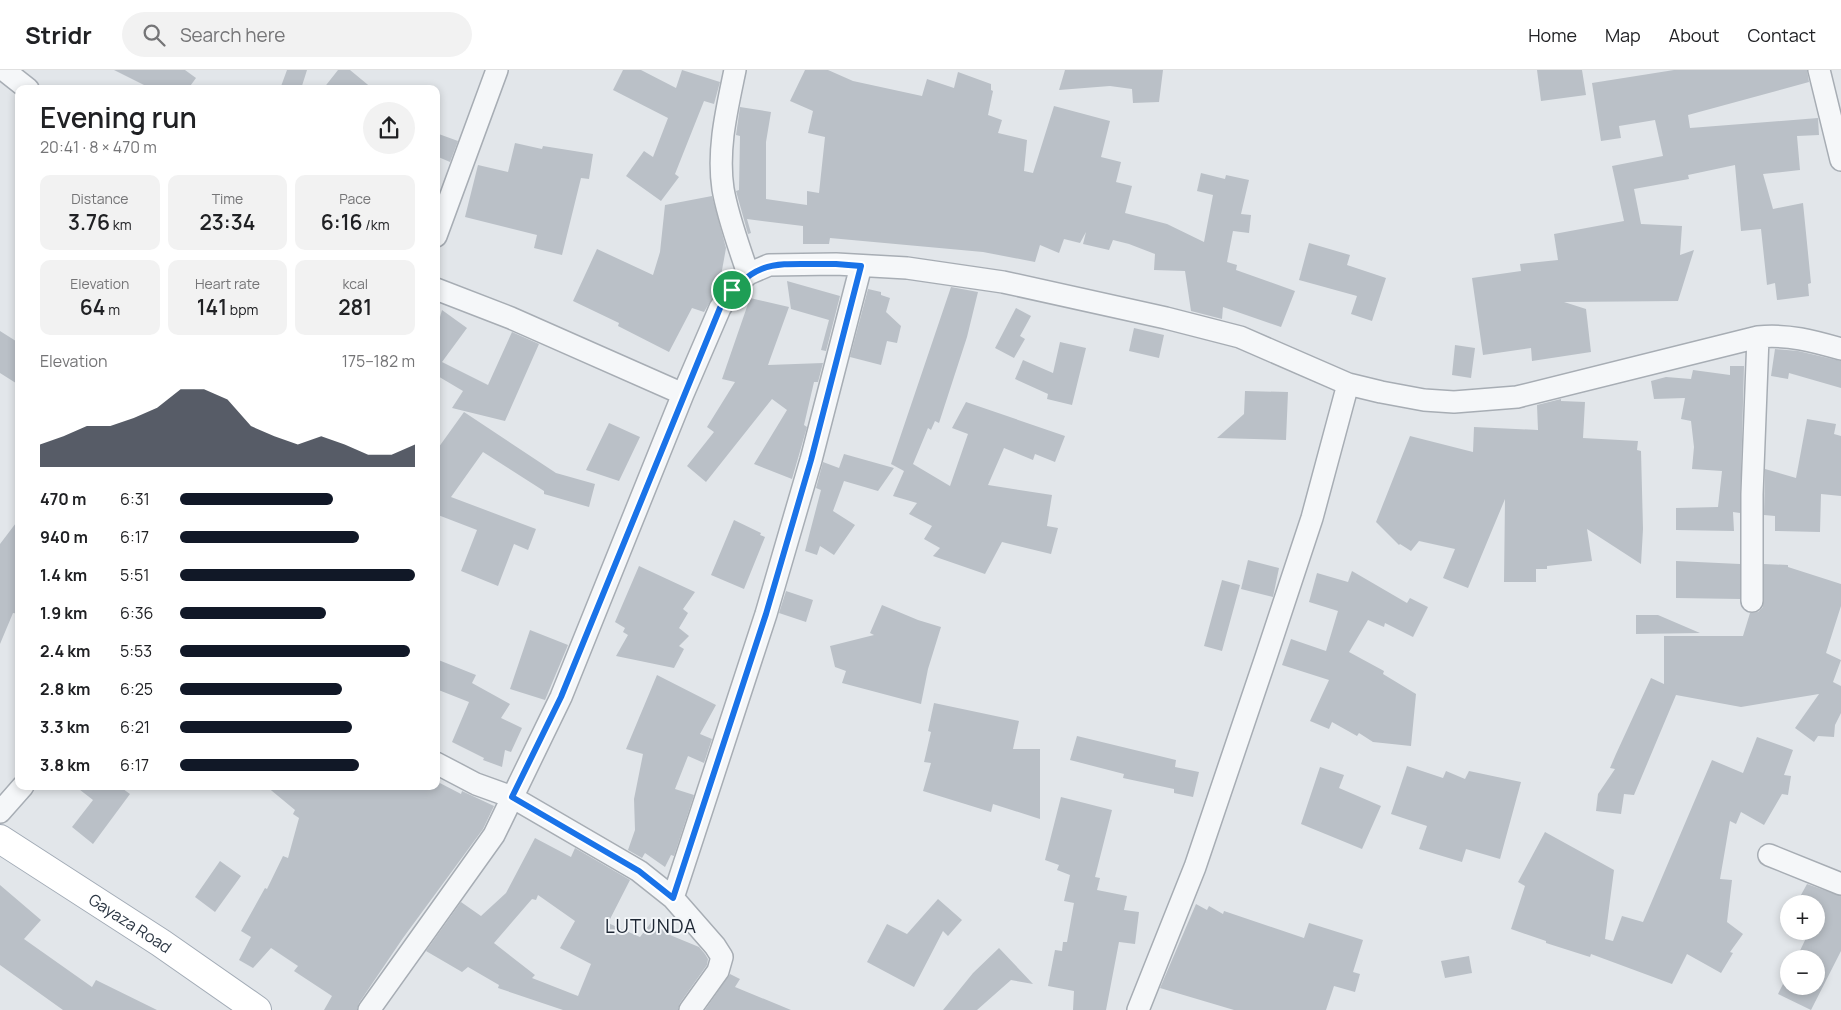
<!DOCTYPE html>
<html lang="en">
<head>
<meta charset="utf-8">
<style>
  :root { --surface:#fff; --page:#f2f2f2; --text:#202124; --muted:#757577; --line:#e0e0e0; --accent:#111827 }
  body { margin:0; font-family:Manrope,sans-serif; background:var(--page); color:var(--text); height:100vh; display:flex; flex-direction:column; font-size:19px; white-space:nowrap }
  * { box-sizing:border-box; margin:0 }
  p { font-size:16px; color:var(--muted) }
  .icon { flex:none; width:28px; height:28px; fill:none; stroke:currentColor; stroke-width:2; stroke-linecap:round; stroke-linejoin:round }
  .map { position:relative; flex:1; overflow:hidden }
  .details { position:absolute; left:15px; top:15px; width:425px; height:705px; display:flex; flex-direction:column; background:var(--surface); border-radius:10px; box-shadow:0 2px 8px #0003 }
  .details>* { flex:none }
  .buttons { position:absolute; left:1780px; top:825px; display:grid; gap:10px }
  .buttons a { display:grid; place-items:center; width:45px; height:45px; border-radius:50%; background:var(--surface); box-shadow:0 2px 8px #0003; font-size:25px }
  .pin { position:absolute; display:grid; place-items:center; width:42px; height:42px; color:#fff; margin:-21px; border:2px solid #fff; border-radius:50%; box-shadow:0 1px 5px #0007 }
  .round { display:grid; place-items:center; flex:none; width:52px; height:52px; border-radius:26px; background:var(--page) }
  .summary { display:flex; align-items:center; justify-content:space-between; height:85px; padding:0 25px }
  h1 { font-size:28px; font-weight:600; line-height:38px }
  .metrics { display:grid; grid-template-columns:repeat(3,1fr); gap:8px; height:85px; padding:5px 25px }
  .metrics div { display:grid; align-content:center; border-radius:10px; background:var(--page); text-align:center }
  .metrics b { font-size:21px; font-weight:600 }
  .metrics small { font-size:14px; font-weight:400 }
  .metrics p { font-size:14px }
  .chart { height:140px; padding:10px 25px }
  .chart p { display:flex; justify-content:space-between }
  .chart svg { width:100%; height:90px; margin-top:5px; fill:var(--accent); opacity:.7 }
  ul { padding:0 25px; list-style:none; font-size:16px }
  li { display:grid; grid-template-columns:80px 60px 1fr; align-items:center; height:38px }
  li i { height:12px; border-radius:6px; background:var(--accent) }
  header { display:flex; align-items:center; gap:30px; box-sizing:border-box; height:70px; padding:0 25px; background:var(--surface); border-bottom:1px solid var(--line) }
  header strong { font-size:24px }
  nav { display:flex; gap:28px; margin-inline-start:auto; font-size:18px }
  .search { width:350px; height:45px; background:var(--page); display:flex; align-items:center; gap:12px; box-sizing:border-box; padding:0 18px; border-radius:28px; color:var(--muted); font-size:19px }
  .map>svg:first-child { display:block }
</style>
</head>
<body>
<header>
<strong>Stridr</strong>
<div class="search"><svg class="icon" aria-label="search" viewBox="0 0 24 24"><circle cx="10" cy="10" r="6"/><path d="M15 15l6 6"/></svg>Search here</div>
<nav><a>Home</a><a>Map</a><a>About</a><a>Contact</a></nav>
</header>
<div class="map">
<svg width="1841" height="940" viewBox="0 0 1841 940">
  <rect width="100%" height="100%" fill="#e2e6ea"/>
  <!-- building -->
  <path fill="#bac0c7" fill-rule="evenodd" d="M 114,0 L 185,0 L 196,8 L 188,19 L 152,19 Z
    M 287,0 L 307,0 L 301,19 L 280,19 Z
    M 338,0 L 350,0 L 373,19 L 323,19 Z
    M 623,0 L 641,0 L 676,18 L 682,0 L 720,12 L 714,34 L 704,31 L 675,104 L 679,107 L 661,131 L 626,106 L 644,81 L 653,87 L 668,48 L 613,20 Z
    M 805,0 L 828,0 L 853,11 L 922,26 L 927,9 L 954,18 L 958,2 L 991,14 L 991,20 L 993,21 L 988,45 L 1002,50 L 998,63 L 1027,70 L 1024,101 L 1033,103 L 1054,36 L 1110,51 L 1101,87 L 1121,92 L 1116,112 L 1132,116 L 1125,143 L 1167,154 L 1204,172 L 1213,125 L 1197,121 L 1201,103 L 1225,109 L 1226,105 L 1249,110 L 1241,144 L 1251,145 L 1249,163 L 1233,161 L 1227,192 L 1237,195 L 1236,200 L 1295,221 L 1281,257 L 1223,237 L 1222,249 L 1191,241 L 1185,201 L 1154,200 L 1155,184 L 1129,174 L 1113,170 L 1109,180 L 1083,174 L 1086,162 L 1080,173 L 1064,169 L 1059,183 L 1040,175 L 1035,192 L 983,182 L 830,168 L 829,174 L 803,174 L 803,156 L 747,149 L 751,163 L 748,164 L 736,121 L 739,120 L 740,66 L 736,65 L 740,37 L 771,42 L 766,72 L 766,129 L 807,135 L 807,121 L 819,123 L 825,67 L 808,63 L 813,41 L 790,31 Z
    M 1065,0 L 1163,0 L 1159,32 L 1133,33 L 1132,19 L 1110,16 L 1059,20 Z
    M 1537,0 L 1582,0 L 1586,25 L 1541,31 Z
    M 1674,0 L 1807,0 L 1809,12 L 1688,45 L 1690,58 L 1818,48 L 1819,65 L 1797,66 L 1800,100 L 1763,104 L 1773,139 L 1803,133 L 1811,213 L 1808,214 L 1809,226 L 1777,230 L 1775,213 L 1767,215 L 1761,159 L 1741,161 L 1735,95 L 1688,105 L 1689,109 L 1634,119 L 1641,154 L 1682,156 L 1680,185 L 1694,180 L 1678,231 L 1564,232 L 1586,239 L 1591,282 L 1532,291 L 1531,278 L 1483,285 L 1472,208 L 1521,201 L 1520,194 L 1558,190 L 1554,164 L 1624,151 L 1612,96 L 1663,86 L 1655,50 L 1619,56 L 1621,68 L 1601,71 L 1592,13 Z
    M 436,63 L 458,71 L 450,92 L 436,86 Z
    M 515,73 L 542,79 L 543,76 L 593,84 L 589,109 L 581,108 L 562,185 L 534,178 L 537,165 L 465,147 L 478,95 L 508,102 Z
    M 712,126 L 726,178 L 719,217 L 704,242 L 692,238 L 669,282 L 618,256 L 619,253 L 573,231 L 597,179 L 653,205 L 660,182 L 665,135 Z
    M 1309,173 L 1350,185 L 1347,195 L 1386,208 L 1372,251 L 1351,244 L 1357,226 L 1299,210 Z
    M 787,211 L 840,226 L 826,281 L 821,280 L 829,250 L 791,239 Z
    M 951,217 L 978,222 L 967,267 L 939,353 L 935,351 L 931,360 L 928,358 L 913,394 L 950,416 L 968,364 L 952,358 L 966,332 L 1065,366 L 1055,392 L 1035,384 L 1033,390 L 1004,378 L 988,415 L 1052,425 L 1047,456 L 1058,458 L 1051,484 L 1002,472 L 985,504 L 933,486 L 940,478 L 924,469 L 932,456 L 909,444 L 917,433 L 893,426 L 904,401 L 891,394 Z
    M 868,219 L 881,222 L 881,225 L 890,228 L 886,242 L 901,256 L 897,273 L 887,271 L 881,295 L 850,287 Z
    M 750,228 L 789,237 L 768,295 L 823,293 L 818,312 L 814,312 L 804,355 L 807,357 L 792,409 L 754,394 L 787,340 L 772,329 L 706,412 L 687,396 L 714,362 L 707,357 L 735,312 L 722,309 Z
    M 1016,238 L 1031,246 L 1020,266 L 1025,269 L 1014,288 L 995,278 Z
    M 442,240 L 467,258 L 442,292 L 488,315 L 512,262 L 539,274 L 505,351 L 452,338 L 463,321 L 436,305 L 436,261 Z
    M 1134,258 L 1164,265 L 1159,288 L 1129,281 Z
    M 0,261 L 19,273 L 19,315 L 0,303 Z
    M 1060,272 L 1086,278 L 1072,335 L 1047,329 L 1048,324 L 1015,309 L 1023,290 L 1053,303 Z
    M 1455,275 L 1475,278 L 1471,308 L 1452,305 Z
    M 1775,279 L 1798,281 L 1841,291 L 1841,318 L 1789,303 L 1788,309 L 1771,306 Z
    M 1730,296 L 1744,296 L 1740,443 L 1733,442 L 1734,461 L 1676,460 L 1676,438 L 1718,437 L 1722,401 L 1692,399 L 1694,377 L 1691,351 L 1681,349 L 1685,328 L 1654,329 L 1651,311 L 1666,307 L 1691,309 L 1693,300 L 1730,305 Z
    M 1245,321 L 1288,322 L 1286,370 L 1217,368 L 1244,344 Z
    M 1561,329 L 1561,331 L 1585,332 L 1583,368 L 1638,371 L 1637,380 L 1641,381 L 1643,459 L 1641,494 L 1587,459 L 1592,491 L 1547,496 L 1547,499 L 1536,499 L 1536,512 L 1504,512 L 1505,429 L 1468,518 L 1443,508 L 1455,479 L 1419,471 L 1411,481 L 1400,474 L 1399,475 L 1376,452 L 1410,366 L 1473,382 L 1474,357 L 1538,360 L 1537,335 Z
    M 464,342 L 556,403 L 595,414 L 589,437 L 544,424 L 544,421 L 483,382 L 451,427 L 536,459 L 528,480 L 514,474 L 498,516 L 461,501 L 477,460 L 438,445 L 436,447 L 436,381 Z
    M 1807,349 L 1836,354 L 1834,364 L 1841,366 L 1841,426 L 1821,424 L 1820,462 L 1775,461 L 1775,446 L 1764,445 L 1765,399 L 1796,408 Z
    M 609,353 L 640,367 L 619,411 L 586,400 Z
    M 844,384 L 894,398 L 878,421 L 844,411 L 833,441 L 855,455 L 834,485 L 820,476 L 817,485 L 805,481 L 821,420 L 816,418 L 823,392 L 839,398 Z
    M 19,449 L 19,544 L 13,543 L 0,574 L 0,474 Z
    M 734,450 L 761,463 L 760,465 L 765,467 L 744,519 L 711,505 Z
    M 1248,490 L 1279,498 L 1273,527 L 1241,519 Z
    M 1676,491 L 1740,494 L 1740,529 L 1676,528 Z
    M 1764,494 L 1788,495 L 1788,497 L 1841,514 L 1841,536 L 1826,583 L 1841,590 L 1833,612 L 1841,616 L 1841,643 L 1835,655 L 1834,667 L 1818,666 L 1814,672 L 1795,658 L 1819,624 L 1741,637 L 1676,625 L 1634,725 L 1624,724 L 1621,744 L 1596,741 L 1598,724 L 1615,699 L 1610,698 L 1616,684 L 1651,608 L 1664,614 L 1664,566 L 1743,566 L 1750,543 L 1758,542 L 1763,537 Z
    M 639,496 L 695,522 L 683,539 L 688,543 L 679,558 L 689,566 L 679,576 L 684,579 L 674,598 L 616,586 L 628,565 L 623,562 L 625,558 L 615,552 Z
    M 1352,501 L 1407,533 L 1410,528 L 1428,537 L 1413,567 L 1385,553 L 1384,557 L 1368,550 L 1349,582 L 1384,601 L 1383,604 L 1416,624 L 1411,676 L 1373,672 L 1359,663 L 1357,666 L 1332,652 L 1329,659 L 1310,651 L 1329,610 L 1282,595 L 1291,569 L 1326,581 L 1338,541 L 1309,532 L 1317,503 L 1348,512 Z
    M 1222,510 L 1240,515 L 1222,581 L 1204,576 Z
    M 786,521 L 813,530 L 806,552 L 779,543 Z
    M 882,535 L 918,550 L 941,557 L 928,599 L 921,634 L 842,613 L 846,601 L 835,597 L 830,576 L 874,565 L 870,563 Z
    M 1636,545 L 1658,545 L 1700,563 L 1636,564 Z
    M 530,560 L 568,575 L 545,630 L 510,619 Z
    M 436,589 L 476,605 L 472,613 L 510,634 L 501,648 L 522,658 L 511,682 L 505,680 L 502,697 L 483,690 L 484,688 L 452,672 L 469,632 L 436,619 Z
    M 657,605 L 716,635 L 700,664 L 712,669 L 704,693 L 688,686 L 675,719 L 694,725 L 674,786 L 671,785 L 665,797 L 645,783 L 642,788 L 628,780 L 635,760 L 634,729 L 643,684 L 626,679 Z
    M 934,633 L 1019,651 L 1013,679 L 1040,679 L 1040,749 L 993,734 L 991,742 L 923,721 L 931,693 L 924,692 L 931,662 L 928,661 Z
    M 1077,666 L 1176,690 L 1175,697 L 1199,702 L 1193,727 L 1174,723 L 1174,719 L 1123,708 L 1124,704 L 1070,690 Z
    M 1757,667 L 1793,680 L 1784,705 L 1791,706 L 1788,725 L 1782,724 L 1764,755 L 1741,742 L 1736,754 L 1730,751 L 1720,809 L 1732,810 L 1727,852 L 1743,864 L 1730,882 L 1733,883 L 1721,903 L 1687,884 L 1672,914 L 1591,884 L 1590,887 L 1546,873 L 1546,871 L 1511,859 L 1525,816 L 1518,812 L 1545,762 L 1614,800 L 1605,869 L 1613,871 L 1622,846 L 1643,852 L 1712,690 L 1743,703 Z
    M 1407,696 L 1443,708 L 1446,701 L 1465,709 L 1469,701 L 1521,712 L 1500,789 L 1466,779 L 1462,792 L 1419,779 L 1427,756 L 1391,744 Z
    M 1320,697 L 1344,705 L 1339,718 L 1381,736 L 1362,779 L 1301,754 Z
    M 436,711 L 461,724 L 462,721 L 494,736 L 483,759 L 403,868 L 359,933 L 357,940 L 324,940 L 332,926 L 294,901 L 298,896 L 271,878 L 253,898 L 239,890 L 251,867 L 241,861 L 265,818 L 267,819 L 283,786 L 288,788 L 299,748 L 293,744 L 295,740 L 266,716 L 436,716 Z
    M 75,716 L 119,716 L 130,724 L 93,774 L 72,757 L 93,730 Z
    M 1061,727 L 1112,740 L 1095,807 L 1100,808 L 1097,820 L 1127,826 L 1124,840 L 1139,842 L 1135,874 L 1119,872 L 1106,940 L 1073,940 L 1074,921 L 1048,916 L 1055,880 L 1062,881 L 1063,872 L 1067,872 L 1074,833 L 1064,831 L 1070,805 L 1057,800 L 1059,795 L 1045,790 Z
    M 535,768 L 571,787 L 575,778 L 630,810 L 608,853 L 640,867 L 653,850 L 673,860 L 670,865 L 699,877 L 705,884 L 708,889 L 707,895 L 680,933 L 678,940 L 563,940 L 498,918 L 499,915 L 468,897 L 462,902 L 426,881 L 461,832 L 481,846 L 506,823 ZM 538,825 L 575,851 L 560,878 L 591,894 L 578,926 L 532,908 L 535,905 L 494,873 L 532,829 L 536,830 Z
    M 220,791 L 241,806 L 215,842 L 195,827 Z
    M 1807,814 L 1841,826 L 1841,881 L 1811,940 L 1778,924 L 1789,902 L 1789,916 L 1816,916 L 1816,889 L 1796,889 L 1807,866 L 1798,861 L 1816,861 L 1816,834 L 1796,834 Z
    M 0,815 L 41,850 L 24,869 L 92,917 L 96,910 L 157,940 L 63,940 L 0,895 Z
    M 938,829 L 962,850 L 948,866 L 943,861 L 914,917 L 867,892 L 887,854 L 907,864 Z
    M 1196,834 L 1207,840 L 1209,836 L 1223,844 L 1224,841 L 1304,868 L 1309,853 L 1363,870 L 1353,902 L 1360,904 L 1355,922 L 1334,916 L 1326,940 L 1234,940 L 1160,918 Z
    M 999,878 L 1033,914 L 1011,910 L 977,940 L 943,940 L 973,903 Z
    M 1469,886 L 1472,903 L 1445,908 L 1441,891 Z
    M 730,904 L 740,909 L 735,917 L 791,940 L 705,940 Z"/>
  <g fill="none" stroke-linecap="round" stroke-linejoin="round">
    <!-- minor casing -->
    <g stroke="#a7adb4" stroke-width="24">
      <path id="minor" d="M 4,0 L 28,19
        M 735,0 C 727,39 717,79 723,119 C 728,148 739,176 748,204
        M 1819,0 L 1841,90
        M 436,166 L 497,0
        M 436,219 L 511,248 L 683,324
        M 1752,531 L 1752,424 L 1758,267
        M 436,693 L 476,714 L 512,727 L 639,801 L 673,828 L 715,876 L 722,887 L 718,901 L 690,940
        M 0,742 L 23,716
        M 1769,785 L 1841,814
        M 673,828 L 766,544 L 811,390 L 861,196
        M 369,940 L 494,765 L 561,627 L 683,324 L 720,238 L 732,220 L 748,204 L 769,195 L 836,194 L 907,198 L 1003,212 L 1166,248 L 1240,267 L 1348,314 L 1381,322 L 1424,330 L 1454,332 L 1517,327 L 1758,267 C 1788,264 1813,271 1841,279
        M 1138,940 L 1195,797 L 1266,587 L 1312,448 L 1348,314"/>
    </g>
    <!-- major casing -->
    <g stroke="#a2abb6" stroke-width="30">
      <g id="major">
        <path id="s1" d="M 0,769 L 161,873 L 257,940"/>
      </g>
    </g>
    <!-- minor -->
    <use href="#minor" stroke="#f5f7f9" stroke-width="21"/>
    <!-- major -->
    <use href="#major" stroke="#fff" stroke-width="28"/>
  </g>
  <g fill="none" stroke-linecap="round" stroke-linejoin="round">
    <!-- route casing -->
    <g stroke="#fff" stroke-width="10">
      <path id="route" d="M 836,194 L 861,196 L 811,390 L 766,544 L 673,828 L 639,801 L 512,727 L 561,627 L 720,238 C 755,185 778,195 836,194 Z"/>
    </g>
    <!-- route -->
    <use href="#route" stroke="#1a73e8" stroke-width="6"/>
  </g>
  <g text-anchor="middle" stroke-width="4" stroke-linejoin="round" paint-order="stroke">
    <!-- street labels -->
    <g font-size="16" fill="#2a3542" stroke="#f2f5f8">
      <text dy="6" stroke="none"><textPath href="#s1" startOffset="155">Gayaza Road</textPath></text>
    </g>
    <!-- quarter labels -->
    <g font-size="19" letter-spacing="1" fill="#1d2633" stroke="#f2f5f8">
      <text x="651" y="863">LUTUNDA</text>
    </g>
  </g>
</svg>
<div class="buttons">
<a>+</a>
<a>−</a>
</div>
<div class="pin" style="left:732px;top:220px;background:#1e9e55"><svg class="icon" aria-label="arrive" viewBox="0 0 24 24"><path d="M6 21V4h12l-3 4 3 4H6"/></svg></div>
<section class="details">
<div class="summary"><div><h1>Evening run</h1><p>20:41 · 8 × 470 m</p></div><a class="round"><svg class="icon" aria-label="share" viewBox="0 0 24 24"><path d="M12 15V3M7 8l5-5 5 5M5 13v7h14v-7"/></svg></a></div>
<div class="metrics">
<div><p>Distance</p><b>3.76<small> km</small></b></div>
<div><p>Time</p><b>23:34</b></div>
<div><p>Pace</p><b>6:16<small> /km</small></b></div>
</div>
<div class="metrics">
<div><p>Elevation</p><b>64<small> m</small></b></div>
<div><p>Heart rate</p><b>141<small> bpm</small></b></div>
<div><p>kcal</p><b>281</b></div>
</div>
<div class="chart"><p><span>Elevation</span>175–182 m</p>
<svg viewBox="0 0 160 44" preserveAspectRatio="none"><path d="M0 44V33L10 29L20 24L30 24L40 20L50 15L60 6L70 6L80 11L90 24L100 29L110 33L120 29L130 33L140 38L150 38L160 33V44z"/></svg>
</div>
<ul>
<li><b>470 m</b>6:31<i style="width:65%"></i></li>
<li><b>940 m</b>6:17<i style="width:76%"></i></li>
<li><b>1.4 km</b>5:51<i style="width:100%"></i></li>
<li><b>1.9 km</b>6:36<i style="width:62%"></i></li>
<li><b>2.4 km</b>5:53<i style="width:98%"></i></li>
<li><b>2.8 km</b>6:25<i style="width:69%"></i></li>
<li><b>3.3 km</b>6:21<i style="width:73%"></i></li>
<li><b>3.8 km</b>6:17<i style="width:76%"></i></li>
</ul>
</section>
</div>
</body>
</html>
